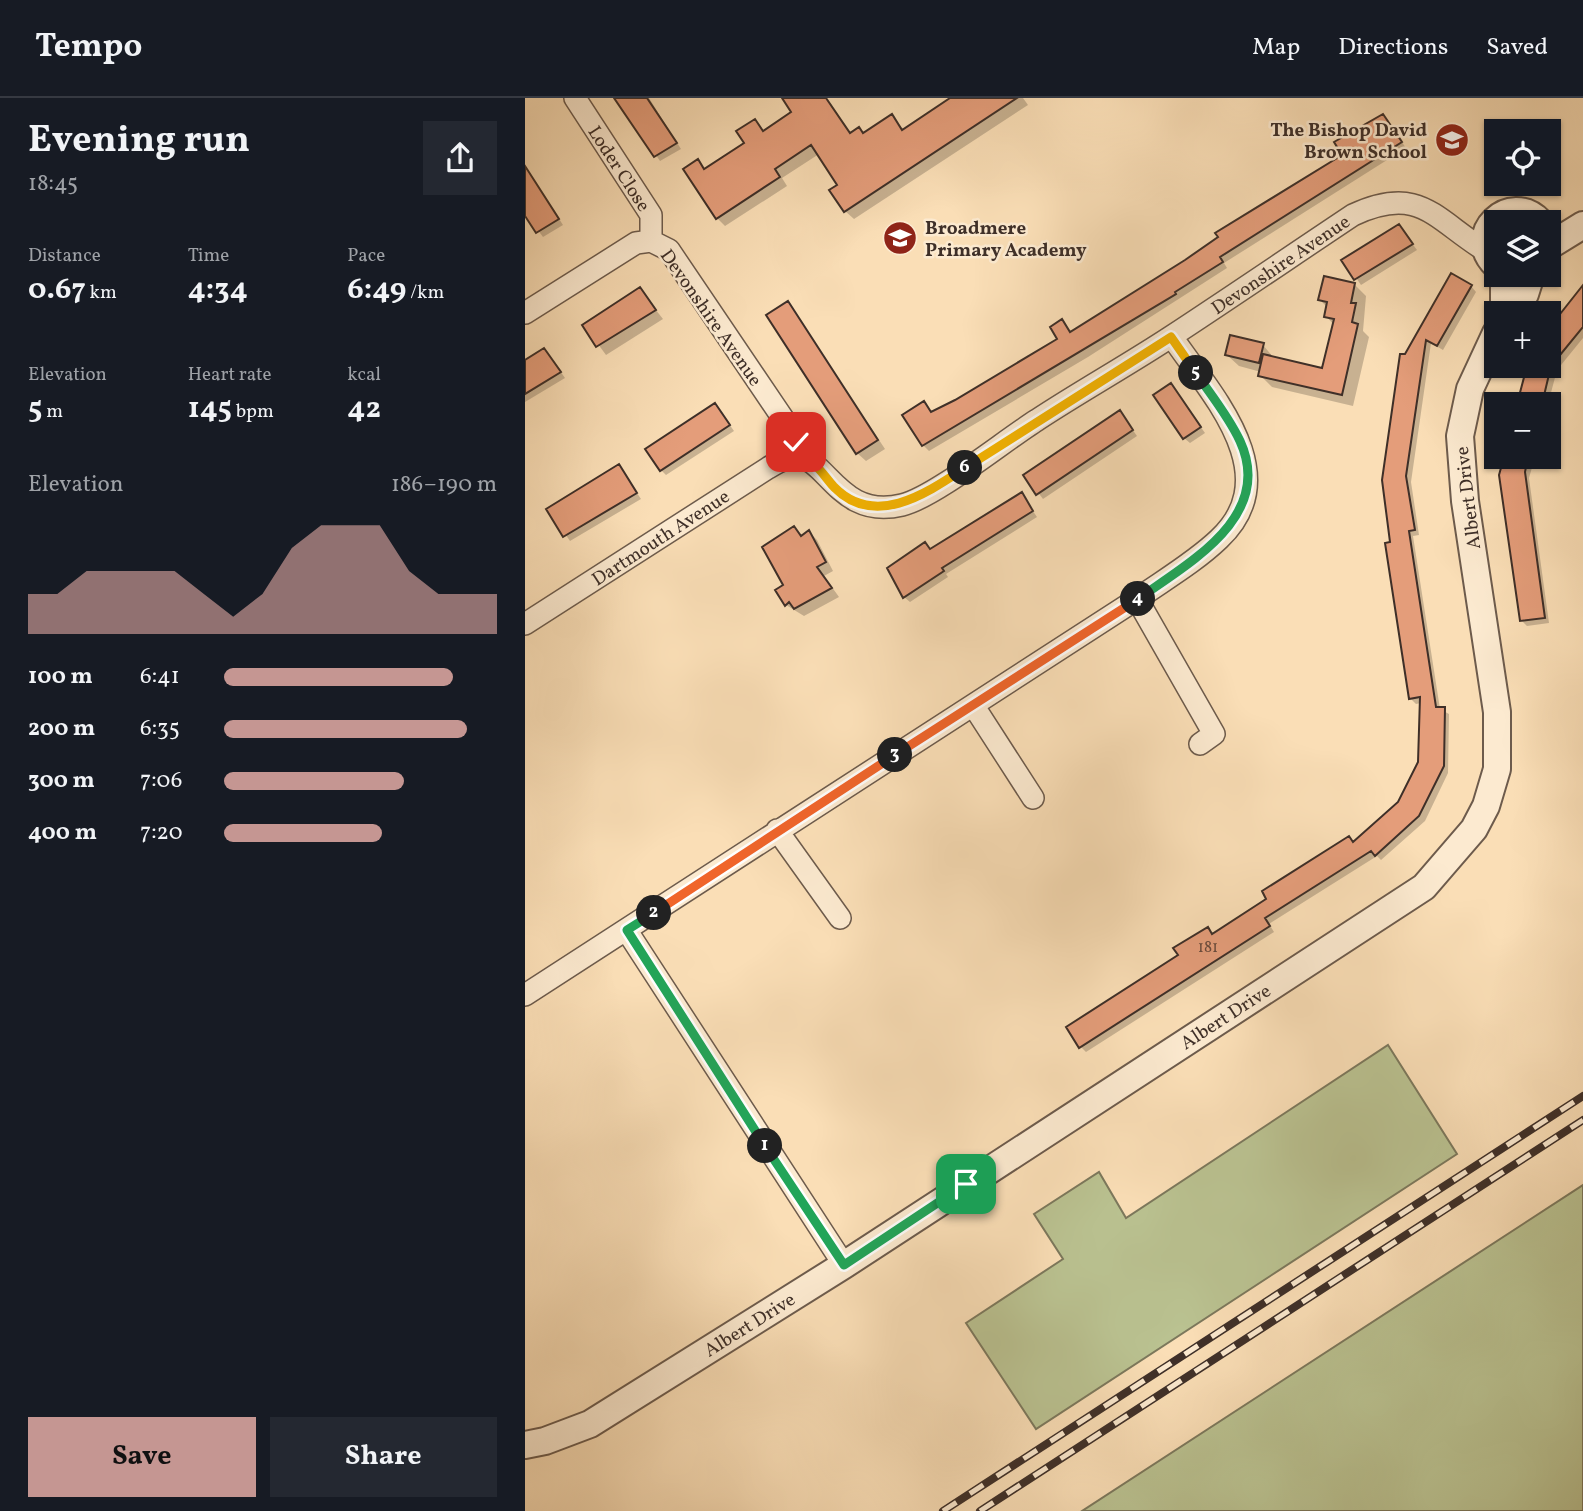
<!DOCTYPE html>
<html lang="en">
<head>
<meta charset="utf-8">
<style>
  :root { --surface:#171b24; --page:#242831; --text:#f1f3f6; --muted:#9ea1a6; --line:#363941; --accent:#c59692 }
  body { margin:0; font-family:Vollkorn,serif; background:var(--page); color:var(--text); height:100vh; display:flex; flex-direction:column; font-size:26px; white-space:nowrap }
  * { box-sizing:border-box; margin:0 }
  p { font-size:23px; color:var(--muted) }
  .icon { flex:none; width:38px; height:38px; fill:none; stroke:currentColor; stroke-width:2; stroke-linecap:round; stroke-linejoin:round }
  .map { position:relative; flex:1; overflow:hidden }
  .sheet { display:flex; flex-direction:column; background:var(--surface); width:525px }
  .sheet>* { flex:none }
  .tools { position:absolute; left:959px; top:21px; display:grid; gap:14px }
  .tools a { display:grid; place-items:center; width:77px; height:77px; border-radius:0px; background:var(--surface); box-shadow:0 2px 5px #0004; font-size:35px }
  .pin { position:absolute; display:grid; place-items:center; width:60px; height:60px; color:#fff; margin:-30px; border-radius:14px; box-shadow:0 4px 10px #0006 }
  .km { position:absolute; width:35px; height:35px; margin:-18px; border-radius:50%; background:#222; color:#fff; font-size:19px; line-height:35px; text-align:center }
  .round { display:grid; place-items:center; flex:none; width:74px; height:74px; border-radius:0px; background:var(--page) }
  .head { display:flex; align-items:center; justify-content:space-between; height:119px; padding:0 28px }
  h1 { font-size:38px; font-weight:700; line-height:52px }
  .figures { display:grid; grid-template-columns:repeat(3,1fr); gap:10px; height:119px; padding:7px 28px }
  .figures div { display:grid; align-content:center }
  .figures b { font-size:30px; font-weight:700 }
  .figures small { font-size:19px; font-weight:400 }
  .figures p { font-size:19px }
  .chart { height:196px; padding:14px 28px }
  .chart p { display:flex; justify-content:space-between }
  .chart svg { width:100%; height:126px; margin-top:7px; fill:var(--accent); opacity:.7 }
  .cta { display:flex; gap:14px; margin-top:auto; padding:14px 28px }
  .cta a { flex:1; height:80px; border-radius:0px; background:var(--accent); color:#111; font-size:28px; font-weight:700; line-height:80px; text-align:center }
  .cta a+a { background:var(--page); color:var(--text) }
  ul { padding:0 28px; list-style:none; font-size:23px }
  li { display:grid; grid-template-columns:112px 84px 1fr; align-items:center; height:52px }
  li i { height:18px; border-radius:9px; background:var(--accent) }
  header { display:flex; align-items:center; gap:42px; box-sizing:border-box; height:98px; padding:0 35px; background:var(--surface); border-bottom:2px solid var(--line) }
  header strong { font-size:33px }
  nav { display:flex; gap:38px; margin-inline-start:auto; font-size:24px }
  main { display:flex; flex:1; min-height:0 }
  .map>svg:first-child { display:block }
</style>
</head>
<body>
<header>
<strong>Tempo</strong>
<nav><a>Map</a><a>Directions</a><a>Saved</a></nav>
</header>
<main>
<section class="sheet">
<div class="head"><div><h1>Evening run</h1><p>18:45</p></div><a class="round"><svg class="icon" aria-label="share" viewBox="0 0 24 24"><path d="M12 15V3M7 8l5-5 5 5M5 13v7h14v-7"/></svg></a></div>
<div class="figures">
<div><p>Distance</p><b>0.67<small> km</small></b></div>
<div><p>Time</p><b>4:34</b></div>
<div><p>Pace</p><b>6:49<small> /km</small></b></div>
</div>
<div class="figures">
<div><p>Elevation</p><b>5<small> m</small></b></div>
<div><p>Heart rate</p><b>145<small> bpm</small></b></div>
<div><p>kcal</p><b>42</b></div>
</div>
<div class="chart"><p><span>Elevation</span>186–190 m</p>
<svg viewBox="0 0 160 44" preserveAspectRatio="none"><path d="M0 44V30L10 30L20 22L30 22L40 22L50 22L60 30L70 38L80 30L90 14L100 6L110 6L120 6L130 22L140 30L150 30L160 30V44z"/></svg>
</div>
<ul>
<li><b>100 m</b>6:41<i style="width:84%"></i></li>
<li><b>200 m</b>6:35<i style="width:89%"></i></li>
<li><b>300 m</b>7:06<i style="width:66%"></i></li>
<li><b>400 m</b>7:20<i style="width:58%"></i></li>
</ul>
<div class="cta"><a>Save</a><a>Share</a></div>
</section>
<div class="map">
<svg width="1058" height="1413" viewBox="0 0 1058 1413">
  <rect width="100%" height="100%" fill="#fadeb6"/>
  <filter id="stains"><feTurbulence type="fractalNoise" baseFrequency=".00286" numOctaves="4"/><feColorMatrix values="0 0 0 0 .2 0 0 0 0 .09 0 0 0 0 .02 0 0 0 .5 -.17"/></filter>
  <radialGradient id="worn" r=".72"><stop offset=".6" stop-color="#630" stop-opacity="0"/><stop offset="1" stop-color="#630" stop-opacity=".3"/></radialGradient>
  <!-- green -->
  <path fill="#bac291" stroke="#7c785c" stroke-width="2" d="M 863,947 L 932,1056 L 511,1331 L 441,1225 L 538,1161 L 509,1116 L 574,1074 L 601,1120 Z
    M 1058,1087 L 1058,1413 L 557,1413 Z"/>
  <!-- shadow -->
  <path fill="#0003" d="M 92,0 L 124,0 L 156,51 L 135,63 Z
    M 259,0 L 301,0 L 326,36 L 339,36 L 367,18 L 379,32 L 428,0 L 498,0 L 503,7 L 329,121 L 320,113 L 314,87 L 294,56 L 257,80 L 262,88 L 200,128 L 192,120 L 172,64 L 181,72 L 221,46 L 230,24 L 239,34 L 269,15 Z
    M 863,24 L 881,50 L 699,165 L 702,170 L 563,259 L 404,353 L 398,347 L 399,305 L 407,316 L 534,241 L 537,223 L 546,235 L 661,163 L 819,58 Z
    M 0,68 L 38,127 L 18,139 L 0,115 Z
    M 874,128 L 892,152 L 836,187 L 819,162 Z
    M 830,187 L 841,198 L 838,233 L 844,239 L 828,308 L 747,289 L 735,277 L 736,274 L 714,268 L 702,257 L 738,247 L 749,260 L 799,272 L 809,227 L 801,218 L 803,210 L 795,202 Z
    M 946,188 L 951,194 L 918,252 L 906,245 L 886,384 L 894,437 L 888,438 L 915,611 L 924,616 L 923,675 L 900,723 L 856,762 L 852,758 L 744,826 L 749,834 L 561,954 L 556,949 L 682,831 L 688,837 L 829,745 L 874,705 L 895,664 L 896,605 L 891,606 L 885,600 L 867,446 L 881,258 Z
    M 1058,190 L 1058,240 L 1032,272 L 1023,306 L 994,306 L 1003,268 L 1024,268 L 1024,232 Z
    M 115,192 L 138,221 L 81,257 L 59,227 Z
    M 263,205 L 360,351 L 341,363 L 332,355 Z
    M 24,257 L 40,280 L 0,304 L 0,264 Z
    M 646,287 L 680,335 L 665,345 L 659,340 Z
    M 195,313 L 209,333 L 141,377 L 136,372 Z
    M 595,314 L 612,338 L 518,401 L 500,377 Z
    M 981,359 L 1010,359 L 1004,380 L 1024,525 L 1002,528 L 996,522 L 976,377 Z
    M 94,368 L 116,401 L 45,443 L 23,411 Z
    M 497,397 L 512,419 L 421,476 L 423,479 L 385,504 L 379,499 L 367,479 Z
    M 269,430 L 278,438 L 284,434 L 292,442 L 308,473 L 299,478 L 314,499 L 279,518 L 261,507 L 260,488 Z"/>
  <!-- building -->
  <path fill="#e49d7a" stroke="#3e2f28" stroke-width="2" d="M 89,0 L 122,0 L 152,45 L 129,59 Z
    M 257,0 L 301,0 L 325,35 L 334,29 L 338,35 L 367,16 L 377,32 L 425,0 L 492,0 L 319,114 L 304,92 L 312,87 L 286,47 L 250,71 L 255,79 L 191,121 L 158,71 L 173,61 L 179,71 L 219,45 L 211,33 L 230,21 L 238,33 L 266,14 Z
    M 858,16 L 877,44 L 695,159 L 698,164 L 650,194 L 651,196 L 397,348 L 377,317 L 399,303 L 406,314 L 430,302 L 532,241 L 525,229 L 537,221 L 545,234 L 660,162 L 693,139 L 690,135 L 817,57 L 809,44 Z
    M 0,68 L 34,121 L 11,135 L 0,118 Z
    M 874,126 L 888,146 L 829,182 L 816,162 Z
    M 926,175 L 947,187 L 912,248 L 901,242 L 881,378 L 890,432 L 884,433 L 911,609 L 920,609 L 919,668 L 894,718 L 850,758 L 846,753 L 740,820 L 745,828 L 554,950 L 541,929 L 653,857 L 648,850 L 683,829 L 687,836 L 741,801 L 737,793 L 824,738 L 828,744 L 873,704 L 893,664 L 895,599 L 884,601 L 860,445 L 865,444 L 857,382 L 875,256 L 880,256 Z
    M 799,178 L 830,185 L 826,205 L 831,205 L 827,224 L 833,226 L 817,297 L 733,278 L 738,256 L 797,270 L 809,221 L 799,219 L 802,204 L 793,202 Z
    M 1058,187 L 1058,229 L 1026,268 L 1017,306 L 992,306 L 1002,268 L 1024,268 L 1024,230 Z
    M 115,189 L 131,212 L 71,249 L 57,227 Z
    M 263,203 L 353,342 L 331,356 L 241,217 Z
    M 705,237 L 739,245 L 734,265 L 700,257 Z
    M 19,250 L 36,274 L 0,296 L 0,262 Z
    M 646,285 L 676,329 L 658,341 L 628,297 Z
    M 190,305 L 205,327 L 135,373 L 120,351 Z
    M 595,312 L 608,332 L 511,397 L 498,377 Z
    M 979,359 L 1003,359 L 1000,374 L 1020,520 L 995,523 L 974,377 Z
    M 94,366 L 112,395 L 38,439 L 21,411 Z
    M 497,394 L 508,413 L 417,470 L 419,473 L 378,500 L 362,470 L 400,444 L 405,451 Z
    M 269,428 L 276,438 L 284,432 L 301,464 L 292,469 L 307,490 L 269,511 L 264,504 L 260,508 L 250,492 L 258,487 L 237,449 Z"/>
  <g fill="none" stroke-linecap="round" stroke-linejoin="round">
    <!-- minor casing -->
    <g stroke="#6d5b4c" stroke-width="24">
      <path id="minor" d="M 50,0 L 126,117 L 126,143
        M 0,215 L 111,145 L 126,143 L 144,152 L 261,325 L 271,343 L 273,359
        M 612,501 L 689,636 L 675,646
        M 0,526 L 243,370 C 252,365 261,358 272,359 C 302,360 315,422 377,407 C 410,399 480,342 512,322 C 556,293 603,267 647,238 C 708,198 768,157 828,117 C 895,86 909,121 961,153
        M 448,607 L 508,700
        M 252,732 L 315,820
        M 102,833 L 319,1167
        M 0,897 L 612,501 C 639,482 670,464 694,441 C 763,376 685,295 647,239"/>
    </g>
    <!-- tertiary casing -->
    <g stroke="#6d5b4c" stroke-width="30">
      <path id="tertiary" d="M 1024,148 L 1058,127
        M 971,167 C 939,137 985,92 1015,124
        M 979,177 L 979,215
        M 986,215 L 1000,196 L 1006,177
        M 0,1347 L 20,1343 L 65,1326 L 319,1167 L 899,789 L 949,731 L 961,708 L 972,671 L 972,614 L 940,403 L 935,338 L 945,291 L 971,235"/>
    </g>
    <!-- minor -->
    <use href="#minor" stroke="#fcead0" stroke-width="21"/>
    <!-- tertiary -->
    <use href="#tertiary" stroke="#fcead0" stroke-width="26"/>
    <!-- rail casing -->
    <g stroke="#3e2f28" stroke-width="8">
      <path id="rail" d="M 418,1413 L 1058,998
        M 455,1413 L 1058,1022"/>
    </g>
    <!-- rail -->
    <use href="#rail" stroke="#fcead0" stroke-width="5" stroke-dasharray="16" stroke-linecap="butt"/>
  </g>
  <g fill="none" stroke-linecap="round" stroke-linejoin="round">
    <!-- split-1 casing -->
    <g stroke="#fff" stroke-width="14">
      <path id="split-1" d="M 240,1048 L 319,1167 L 441,1086"/>
    </g>
    <!-- split-2 casing -->
    <g stroke="#fff" stroke-width="14">
      <path id="split-2" d="M 129,815 L 102,832 L 240,1048"/>
    </g>
    <!-- split-3 casing -->
    <g stroke="#fff" stroke-width="14">
      <path id="split-3" d="M 129,815 L 370,657"/>
    </g>
    <!-- split-4 casing -->
    <g stroke="#fff" stroke-width="14">
      <path id="split-4" d="M 370,657 L 613,501"/>
    </g>
    <!-- split-5 casing -->
    <g stroke="#fff" stroke-width="14">
      <path id="split-5" d="M 613,501 C 663,465 750,419 715,343 C 704,319 686,297 671,275"/>
    </g>
    <!-- split-6 casing -->
    <g stroke="#fff" stroke-width="14">
      <path id="split-6" d="M 440,370 L 646,239 L 671,275"/>
    </g>
    <!-- split-7 casing -->
    <g stroke="#fff" stroke-width="14">
      <path id="split-7" d="M 271,344 L 273,359 C 290,361 298,377 309,389 C 350,431 402,395 440,370"/>
    </g>
    <!-- split-1 -->
    <use href="#split-1" stroke="#22a559" stroke-width="9"/>
    <!-- split-2 -->
    <use href="#split-2" stroke="#22a559" stroke-width="9"/>
    <!-- split-3 -->
    <use href="#split-3" stroke="#f0652b" stroke-width="9"/>
    <!-- split-4 -->
    <use href="#split-4" stroke="#f0652b" stroke-width="9"/>
    <!-- split-5 -->
    <use href="#split-5" stroke="#22a559" stroke-width="9"/>
    <!-- split-6 -->
    <use href="#split-6" stroke="#f5b400" stroke-width="9"/>
    <!-- split-7 -->
    <use href="#split-7" stroke="#f5b400" stroke-width="9"/>
  </g>
  <!-- icons -->
  <defs>
    <g id="school-disc" transform="scale(1.75)"><circle r="9.5" fill="#8f2418" stroke="#fcead0"/><path d="M0-5L7-2L0 1L-7-2ZM-4 1L0 2.5L4 1V4Q0 6-4 4Z" fill="#fff"/></g>
  </defs>
  <g fill-rule="evenodd">
    <use href="#school-disc" x="927" y="42"/>
    <use href="#school-disc" x="375" y="140"/>
  </g>
  <g text-anchor="middle" stroke-width="5" stroke-linejoin="round" paint-order="stroke">
    <!-- number labels -->
    <g font-size="16" fill="#684a3c">
      <text x="683" y="854">181</text>
    </g>
    <!-- poi labels -->
    <g font-size="19" font-weight="bold" fill="#3e2f28" stroke="#fcead0" text-anchor="end">
      <text x="902" y="38">The Bishop David<tspan x="902" dy="22">Brown School</tspan></text>
      <text x="400" y="136" text-anchor="start">Broadmere<tspan x="400" dy="22">Primary Academy</tspan></text>
    </g>
    <!-- street labels -->
    <g font-size="19" fill="#3e2f28" stroke="#fcead0">
      <text transform="translate(95 70) rotate(57)" y="7">Loder Close</text>
      <text transform="translate(755 166) rotate(-34)" y="7">Devonshire Avenue</text>
      <text transform="translate(187 219) rotate(55)" y="7">Devonshire Avenue</text>
      <text transform="translate(942 400) rotate(-97)" y="7">Albert Drive</text>
      <text transform="translate(135 439) rotate(-33)" y="7">Dartmouth Avenue</text>
      <text transform="translate(700 918) rotate(-33)" y="7">Albert Drive</text>
      <text transform="translate(224 1226) rotate(-32)" y="7">Albert Drive</text>
    </g>
  </g>
  <rect width="100%" height="100%" filter="url(#stains)"/>
  <rect width="100%" height="100%" fill="url(#worn)"/>
</svg>
<div class="tools">
<a><svg class="icon" aria-label="locate" viewBox="0 0 24 24"><circle cx="12" cy="12" r="6"/><path d="M12 2v4M12 18v4M2 12h4M18 12h4"/></svg></a>
<a><svg class="icon" aria-label="layers" viewBox="0 0 24 24"><path d="M12 4l9 5-9 5-9-5zM3 14l9 5 9-5"/></svg></a>
<a>+</a>
<a>−</a>
</div>
<div class="pin" style="left:441px;top:1086px;background:#1e9e55"><svg class="icon" aria-label="arrive" viewBox="0 0 24 24"><path d="M6 21V4h12l-3 4 3 4H6"/></svg></div>
<div class="pin" style="left:271px;top:344px;background:#d93025"><svg class="icon" aria-label="check" viewBox="0 0 24 24"><path d="M5 12l5 5 9-10"/></svg></div>
<b class="km" style="left:240px;top:1048px">1</b>
<b class="km" style="left:129px;top:815px">2</b>
<b class="km" style="left:370px;top:657px">3</b>
<b class="km" style="left:613px;top:501px">4</b>
<b class="km" style="left:671px;top:275px">5</b>
<b class="km" style="left:440px;top:370px">6</b>
</div>
</main>
</body>
</html>
